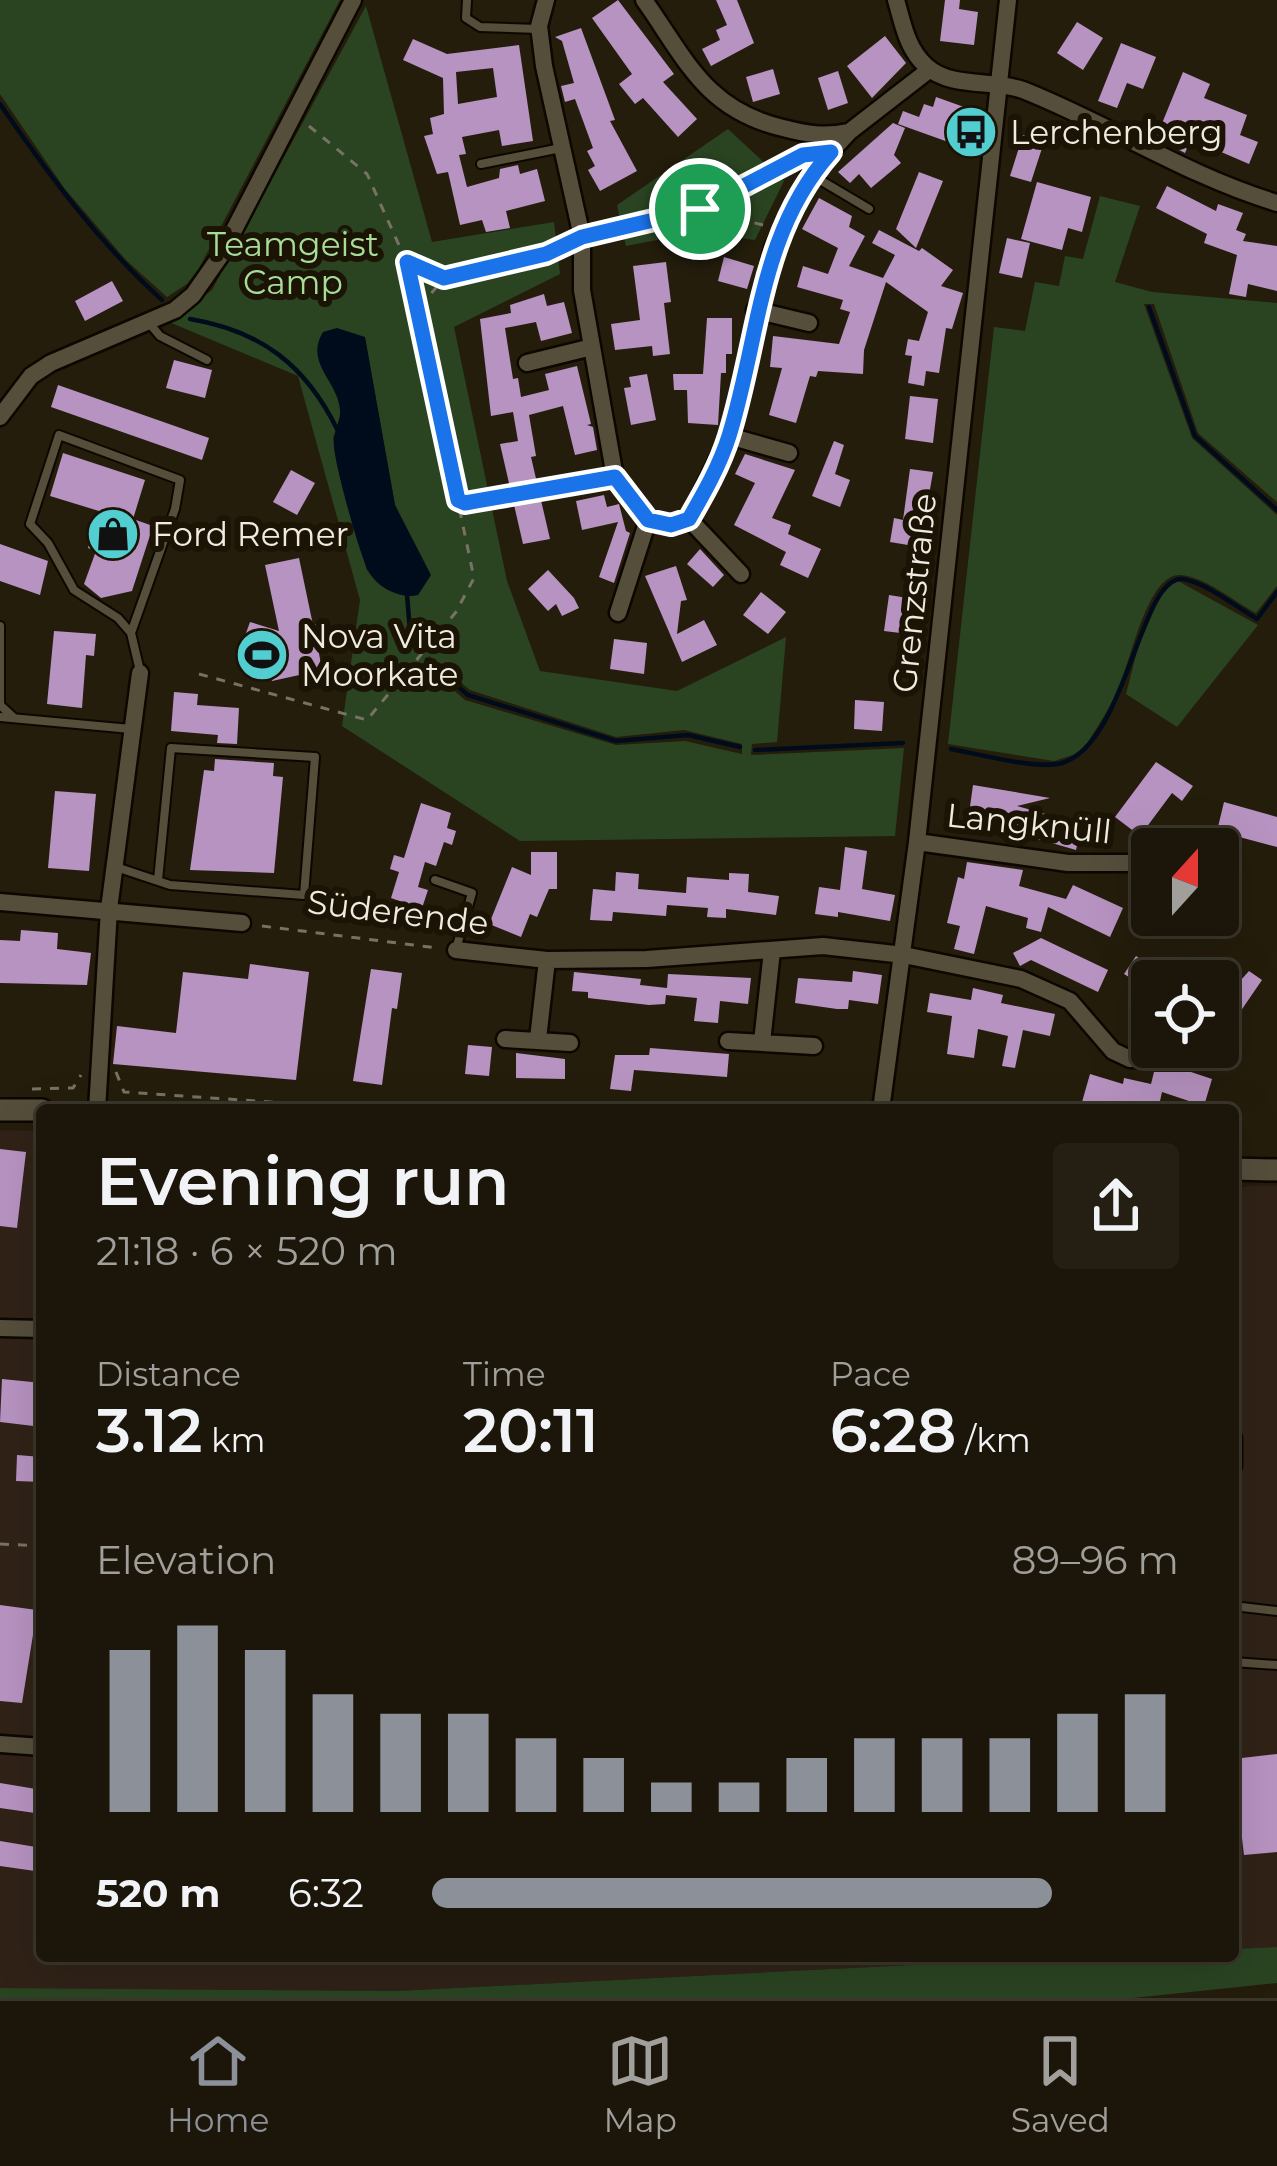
<!DOCTYPE html>
<html lang="en">
<head>
<meta charset="utf-8">
<style>
  :root { --surface:#1b1609; --page:#241f12; --text:#f1f3f6; --muted:#a09f9c; --line:#39352a; --accent:#8c9099 }
  body { margin:0; font-family:Montserrat,sans-serif; background:var(--page); color:var(--text); height:100vh; display:flex; flex-direction:column; font-size:45px; white-space:nowrap }
  * { box-sizing:border-box; margin:0 }
  p { font-size:39px; color:var(--muted) }
  .icon { flex:none; width:66px; height:66px; fill:none; stroke:currentColor; stroke-width:2; stroke-linecap:round; stroke-linejoin:round }
  .map { position:relative; flex:1; overflow:hidden }
  .side { position:absolute; left:36px; top:1104px; width:1203px; height:858px; display:flex; flex-direction:column; background:var(--surface); border-radius:12px; box-shadow:0 12px 48px #0002,0 0 0 3px var(--line) }
  .side>* { flex:none }
  .needle { width:78px; rotate:21deg }
  .tools { position:absolute; left:1131px; top:828px; display:grid; gap:24px }
  .tools a { display:grid; place-items:center; width:108px; height:108px; border-radius:12px; background:var(--surface); box-shadow:0 12px 48px #0002,0 0 0 3px var(--line); font-size:60px }
  .pin { position:absolute; display:grid; place-items:center; width:102px; height:102px; color:#fff; margin:-51px; border:6px solid #fff; border-radius:50%; box-shadow:0 3px 12px #0007 }
  .round { display:grid; place-items:center; flex:none; width:126px; height:126px; border-radius:12px; background:var(--page) }
  .overview { display:flex; align-items:center; justify-content:space-between; height:204px; padding:0 60px }
  h1 { font-size:66px; font-weight:600; line-height:90px }
  .metrics { display:grid; grid-template-columns:repeat(3,1fr); gap:18px; height:204px; padding:12px 60px }
  .metrics div { display:grid; align-content:center }
  .metrics b { font-size:60px; font-weight:600 }
  .metrics small { font-size:33px; font-weight:400 }
  .metrics p { font-size:33px }
  .chart { height:336px; padding:24px 60px }
  .chart p { display:flex; justify-content:space-between }
  .chart svg { width:100%; height:216px; margin-top:12px; stroke:var(--accent); stroke-width:6 }
  ul { padding:0 60px; list-style:none; font-size:39px }
  li { display:grid; grid-template-columns:192px 144px 1fr; align-items:center; height:90px }
  li i { height:30px; border-radius:15px; background:var(--accent) }
  .menu { display:flex; justify-content:space-around; align-items:center; height:168px; border-top:3px solid var(--line); background:var(--surface); font-size:33px; color:var(--muted) }
  .menu a { display:grid; justify-items:center; gap:6px }
  .menu .on { color:var(--accent) }
  .map>svg:first-child { display:block }
</style>
</head>
<body>
<div class="map">
<svg width="1277" height="1998" viewBox="0 0 1277 1998">
  <rect width="100%" height="100%" fill="#241d0c"/>
  <!-- commercial -->
  <path fill="#302217" d="M 0,1130 L 42,1131 L 42,1956 L 1090,1956 L 397,1991 L 0,1988 Z
    M 1249,1186 L 1277,1186 L 1277,1947 L 1233,1949 L 1233,1189 Z"/>
  <!-- green -->
  <path fill="#2a4422" fill-rule="evenodd" d="M 0,0 L 340,0 L 198,270 L 187,284 L 167,297 L 126,260 L 65,189 L 0,94 Z
    M 366,6 L 432,242 L 554,222 L 560,274 L 454,327 L 507,581 L 540,671 L 677,691 L 786,637 L 777,742 L 752,744 L 751,755 L 904,748 L 895,836 L 520,841 L 342,726 L 360,600 L 298,376 L 169,322 L 212,290 ZM 365,338 L 395,505 L 406,528 L 367,571 L 333,438 ZM 429,656 L 470,690 L 616,737 L 684,730 L 742,744 L 742,754 L 685,741 L 616,745 L 465,700 L 423,664 Z
    M 728,129 L 784,181 L 755,240 L 698,232 L 626,246 L 617,205 Z
    M 1100,196 L 1140,206 L 1115,282 L 1152,292 L 1277,303 L 1277,502 L 1198,433 L 1154,304 L 1144,304 L 1192,438 L 1277,515 L 1277,586 L 1256,613 C 1235,602 1204,576 1180,575 C 1146,574 1129,669 1116,695 C 1106,714 1093,733 1082,752 L 1054,761 L 948,744 L 994,327 L 1025,331 L 1035,282 L 1059,286 L 1065,256 L 1083,259 Z
    M 1178,581 L 1258,625 L 1177,727 L 1126,694 C 1136,661 1144,599 1178,581 Z
    M 1277,1947 L 1277,1983 L 1133,1998 L 0,1998 L 0,1988 L 397,1991 L 1090,1956 L 1233,1956 L 1233,1949 Z"/>
  <!-- water -->
  <path fill="#000c1c" d="M 337,328 L 365,337 L 395,505 L 431,575 L 418,595 C 401,599 380,589 370,574 C 361,561 335,465 334,447 C 332,434 341,423 340,410 C 338,381 304,363 323,332 Z"/>
  <g fill="none" stroke-linecap="round" stroke-linejoin="round">
    <!-- stream -->
    <path stroke="#000c1c" stroke-width="4.5" d="M 0,104 C 49,175 98,242 162,300
      M 1149,307 L 1195,436 L 1277,510
      M 190,319 C 262,331 306,366 337,429
      M 407,595 L 411,643
      M 427,660 L 468,695 L 616,741 L 688,735 L 740,747
      M 951,749 C 979,754 1037,770 1062,763 C 1127,744 1140,574 1183,579 C 1207,583 1236,607 1257,619 L 1277,592
      M 755,750 L 903,743"/>
  </g>
  <!-- building -->
  <path fill="#b793c1" fill-rule="evenodd" d="M 618,0 L 674,74 L 663,82 L 697,119 L 678,137 L 643,98 L 635,104 L 619,84 L 632,74 L 592,18 Z
    M 716,0 L 737,0 L 754,43 L 711,66 L 702,49 L 720,40 L 716,30 L 727,25 Z
    M 945,0 L 960,0 L 959,9 L 978,12 L 974,45 L 940,41 Z
    M 1077,22 L 1103,38 L 1083,70 L 1057,53 Z
    M 581,28 L 615,120 L 610,121 L 637,171 L 600,191 L 588,170 L 595,166 L 587,151 L 593,148 L 575,99 L 565,102 L 561,86 L 574,83 L 562,41 L 555,37 Z
    M 885,36 L 906,63 L 872,98 L 847,66 Z
    M 413,39 L 447,54 L 519,45 L 533,141 L 502,146 L 499,130 L 462,137 L 466,154 L 459,155 L 467,187 L 499,178 L 500,169 L 518,165 L 520,174 L 537,169 L 545,201 L 506,211 L 510,228 L 486,232 L 482,220 L 460,225 L 448,172 L 437,174 L 424,136 L 433,134 L 430,118 L 444,114 L 443,78 L 403,60 ZM 493,68 L 497,97 L 458,104 L 456,72 Z
    M 1121,43 L 1156,57 L 1143,89 L 1127,83 L 1117,108 L 1098,101 Z
    M 773,69 L 780,94 L 753,102 L 746,77 Z
    M 838,71 L 848,103 L 828,110 L 818,78 Z
    M 1183,72 L 1210,84 L 1204,98 L 1247,115 L 1240,135 L 1258,142 L 1249,164 L 1191,139 L 1185,153 L 1156,138 Z
    M 936,97 L 964,107 L 951,143 L 898,124 L 903,111 L 919,117 L 924,104 L 933,107 Z
    M 893,123 L 905,128 L 894,155 L 901,163 L 871,188 L 859,174 L 850,183 L 838,172 Z
    M 1023,135 L 1044,142 L 1031,182 L 1010,176 Z
    M 919,172 L 943,181 L 916,248 L 896,229 Z
    M 1037,182 L 1091,197 L 1082,232 L 1068,228 L 1062,250 L 1021,239 Z
    M 1167,186 L 1216,211 L 1218,204 L 1243,213 L 1236,230 L 1246,234 L 1243,241 L 1277,246 L 1277,291 L 1248,284 L 1246,297 L 1229,294 L 1237,255 L 1204,243 L 1207,234 L 1156,208 Z
    M 819,198 L 852,216 L 849,227 L 865,236 L 849,266 L 883,278 L 895,255 L 872,243 L 879,230 L 919,251 L 922,248 L 953,270 L 941,286 L 963,293 L 952,329 L 946,328 L 939,373 L 926,371 L 924,386 L 908,383 L 912,356 L 905,355 L 908,339 L 919,341 L 928,312 L 886,282 L 864,350 L 863,374 L 818,371 L 816,377 L 810,376 L 796,423 L 769,415 L 782,368 L 770,367 L 773,336 L 839,344 L 850,312 L 840,309 L 843,300 L 797,287 L 803,266 L 828,274 L 838,248 L 802,229 Z
    M 1007,238 L 1030,243 L 1022,278 L 999,273 Z
    M 724,257 L 754,266 L 747,289 L 718,281 Z
    M 666,262 L 671,302 L 664,303 L 670,354 L 653,356 L 652,346 L 615,350 L 611,324 L 640,320 L 633,266 Z
    M 112,281 L 123,301 L 85,321 L 75,301 Z
    M 544,294 L 547,306 L 564,302 L 572,333 L 541,341 L 536,322 L 505,328 L 513,379 L 518,378 L 521,397 L 549,390 L 545,374 L 577,366 L 591,424 L 587,425 L 593,427 L 597,450 L 575,455 L 563,406 L 529,415 L 536,456 L 531,457 L 550,539 L 523,544 L 500,444 L 518,441 L 513,412 L 491,416 L 480,319 L 511,313 L 510,305 Z
    M 707,318 L 732,318 L 732,354 L 726,354 L 726,373 L 721,373 L 718,425 L 688,423 L 687,390 L 674,390 L 673,374 L 703,374 Z
    M 174,360 L 212,370 L 205,398 L 166,388 Z
    M 647,374 L 656,420 L 631,425 L 624,388 L 631,387 L 629,377 Z
    M 58,385 L 209,438 L 202,460 L 51,407 Z
    M 910,396 L 938,399 L 933,443 L 905,439 Z
    M 834,441 L 844,445 L 835,474 L 850,480 L 840,507 L 812,496 Z
    M 63,453 L 145,480 L 133,519 L 153,526 L 132,591 L 101,598 L 84,584 L 96,551 L 88,548 L 99,511 L 50,496 Z
    M 745,454 L 795,470 L 772,518 L 791,525 L 788,534 L 821,549 L 808,578 L 780,565 L 786,552 L 734,525 L 755,483 L 735,474 Z
    M 910,469 L 933,472 L 920,547 L 890,542 L 894,518 L 903,520 Z
    M 291,470 L 315,483 L 297,515 L 273,502 Z
    M 604,495 L 607,507 L 619,504 L 626,531 L 630,533 L 614,583 L 599,577 L 618,522 L 582,530 L 576,501 Z
    M 0,544 L 48,561 L 40,595 L 0,581 Z
    M 700,549 L 724,575 L 713,587 L 687,564 Z
    M 299,558 L 313,625 L 327,622 L 330,635 L 316,637 L 322,670 L 272,681 L 268,668 L 237,658 L 250,622 L 279,631 L 265,565 Z
    M 676,566 L 687,600 L 681,601 L 677,634 L 704,620 L 717,645 L 682,662 L 645,576 Z
    M 548,570 L 574,598 L 579,608 L 562,616 L 556,604 L 548,611 L 528,589 Z
    M 761,592 L 786,612 L 768,634 L 743,615 Z
    M 889,595 L 914,599 L 909,634 L 884,631 Z
    M 54,631 L 96,634 L 94,656 L 86,655 L 82,708 L 47,704 Z
    M 614,639 L 647,643 L 644,674 L 610,669 Z
    M 174,692 L 198,694 L 197,705 L 239,708 L 237,744 L 217,743 L 218,735 L 171,731 Z
    M 855,700 L 884,702 L 882,731 L 854,729 Z
    M 215,759 L 274,763 L 273,776 L 283,777 L 274,873 L 190,870 L 204,770 L 214,771 Z
    M 1156,762 L 1193,786 L 1182,801 L 1172,793 L 1140,836 L 1115,817 Z
    M 973,785 L 1050,798 L 1017,806 L 1074,822 L 1071,834 L 1079,837 L 1076,850 L 1024,835 L 1023,844 L 1006,842 L 1011,821 L 969,814 Z
    M 55,791 L 96,794 L 89,871 L 48,868 Z
    M 1224,802 L 1277,817 L 1277,847 L 1217,831 Z
    M 421,803 L 451,813 L 447,828 L 456,831 L 452,845 L 444,842 L 436,866 L 425,862 L 418,887 L 428,890 L 416,926 L 399,920 L 405,903 L 391,898 L 399,872 L 390,869 L 394,855 L 404,858 Z
    M 845,847 L 867,851 L 862,889 L 895,895 L 890,921 L 838,912 L 838,917 L 815,914 L 819,887 L 840,890 Z
    M 531,852 L 557,852 L 557,889 L 549,889 L 537,917 L 530,914 L 521,937 L 489,924 L 512,867 L 531,875 Z
    M 967,862 L 1023,870 L 1019,886 L 1066,899 L 1073,885 L 1123,908 L 1110,937 L 1048,907 L 1041,932 L 1026,928 L 1028,918 L 986,906 L 974,954 L 954,949 L 960,926 L 947,923 L 958,877 L 964,879 Z
    M 616,872 L 639,874 L 638,889 L 686,893 L 687,877 L 729,880 L 729,873 L 749,874 L 748,892 L 779,896 L 776,915 L 726,909 L 726,918 L 707,917 L 708,908 L 667,905 L 666,916 L 613,912 L 612,921 L 590,920 L 593,889 L 615,891 Z
    M 21,930 L 58,933 L 57,949 L 91,953 L 87,985 L 0,983 L 0,940 L 20,941 Z
    M 1041,938 L 1108,970 L 1098,992 L 1031,960 L 1020,966 L 1013,953 Z
    M 1136,956 L 1160,972 L 1144,996 L 1132,989 L 1137,982 L 1124,974 Z
    M 250,964 L 309,972 L 296,1080 L 113,1064 L 117,1026 L 176,1033 L 183,972 L 248,979 Z
    M 1228,968 L 1240,981 L 1249,971 L 1262,980 L 1238,1015 L 1224,1006 L 1229,1000 L 1218,981 L 1211,980 Z
    M 371,969 L 402,973 L 397,1009 L 392,1008 L 382,1085 L 353,1081 Z
    M 853,971 L 882,975 L 878,1004 L 849,1000 L 848,1009 L 837,1009 L 795,1003 L 798,978 L 852,982 Z
    M 574,972 L 641,979 L 640,985 L 667,988 L 668,974 L 751,978 L 748,1004 L 720,1001 L 718,1023 L 694,1021 L 697,998 L 666,995 L 665,1004 L 649,1005 L 588,998 L 588,992 L 572,991 Z
    M 973,988 L 1003,995 L 1001,1003 L 1055,1014 L 1050,1036 L 1023,1030 L 1015,1068 L 1002,1066 L 1008,1036 L 978,1029 L 974,1058 L 947,1054 L 952,1016 L 927,1012 L 930,993 L 971,1000 Z
    M 468,1045 L 492,1047 L 489,1076 L 465,1074 Z
    M 650,1048 L 729,1054 L 727,1077 L 634,1070 L 631,1091 L 610,1089 L 615,1055 L 649,1055 Z
    M 516,1053 L 565,1059 L 565,1079 L 516,1078 Z
    M 1154,1072 L 1191,1072 L 1212,1079 L 1204,1106 L 1162,1092 L 1158,1110 L 1118,1110 L 1082,1102 L 1090,1074 L 1123,1084 L 1124,1078 L 1151,1084 Z
    M 0,1149 L 26,1152 L 17,1228 L 0,1226 Z
    M 2,1379 L 42,1383 L 42,1427 L 0,1422 Z
    M 17,1455 L 42,1457 L 42,1482 L 16,1481 Z
    M 0,1605 L 37,1610 L 22,1703 L 0,1701 Z
    M 1277,1754 L 1277,1852 L 1244,1855 L 1242,1838 L 1233,1839 L 1233,1759 Z
    M 0,1783 L 42,1790 L 42,1814 L 0,1808 Z
    M 0,1841 L 42,1848 L 42,1872 L 0,1866 Z"/>
  <g fill="none" stroke-linecap="round" stroke-linejoin="round">
    <!-- service casing -->
    <g stroke="#0d0700" stroke-width="12">
      <path id="service" d="M 467,0 L 466,18 L 480,27 L 539,29
        M 481,164 L 561,148
        M 810,174 L 869,209
        M 149,323 L 160,336 L 207,360
        M 0,626 L 0,705 L 13,717
        M 131,633 L 175,509 L 180,480 L 59,435 L 30,524 L 48,543 L 74,590 L 118,618 L 131,633 L 140,671
        M 0,717 L 131,729
        M 116,867 L 170,885 L 304,895 L 315,757 L 171,748 L 158,880
        M 435,880 L 472,893 L 456,949
        M 1233,1606 L 1277,1611
        M 1233,1662 L 1277,1665"/>
    </g>
    <!-- minor casing -->
    <g stroke="#0d0700" stroke-width="21">
      <path id="minor" d="M 546,0 L 539,26 L 544,66 L 582,237 L 582,290 L 615,477 L 648,520 L 671,525 L 689,519 L 729,436 L 773,248 L 810,174 L 849,132 L 929,70
        M 644,0 C 687,61 706,110 783,128 C 806,134 825,137 848,132
        M 896,0 C 903,24 907,49 926,66 C 951,89 993,79 1023,90 C 1109,124 1185,175 1277,203
        M 755,310 L 809,323
        M 527,363 L 592,347
        M 0,417 L 31,376 L 51,363 L 175,310 L 193,295 L 221,255 L 353,0
        M 729,436 L 789,453
        M 559,487 L 615,477
        M 689,519 L 741,574
        M 618,613 L 648,520
        M 917,842 L 1068,863 L 1135,863
        M 0,902 L 242,923
        M 456,950 L 547,960 L 647,959 L 823,946 L 904,955 L 1021,979 L 1070,1001 L 1113,1051 L 1130,1059 L 1187,1060
        M 505,1039 L 570,1043
        M 538,1039 L 547,960
        M 728,1041 L 814,1046
        M 762,1042 L 772,951
        M 97,1110 L 109,909 L 140,673
        M 881,1110 L 917,842 L 1008,0
        M 0,1328 L 42,1329
        M 1233,1438 L 1233,1466
        M 0,1744 L 42,1747"/>
    </g>
    <!-- tertiary casing -->
    <g stroke="#0d0700" stroke-width="26">
      <path id="tertiary" d="M 0,1110 L 42,1110
        M 1233,1169 L 1277,1170"/>
    </g>
    <!-- path -->
    <path stroke="#787264" stroke-width="3" stroke-dasharray="9 9" stroke-linecap="butt" d="M 309,126 L 367,174 L 412,274 L 457,500 L 465,503 L 540,490
      M 702,210 L 763,225
      M 597,234 L 701,209 L 799,157
      M 409,263 L 444,278 L 565,244
      M 420,307 L 444,278
      M 199,674 L 367,720 L 456,612 L 474,578 L 458,502
      M 262,926 L 437,948
      M 116,1072 L 124,1092 L 388,1110
      M 32,1089 L 73,1088 L 81,1075
      M 0,1544 L 42,1546"/>
    <!-- service -->
    <use href="#service" stroke="#554e3b" stroke-width="8"/>
    <!-- minor -->
    <use href="#minor" stroke="#554e3b" stroke-width="16"/>
    <!-- tertiary -->
    <use href="#tertiary" stroke="#554e3b" stroke-width="21"/>
  </g>
  <g fill="none" stroke-linecap="round" stroke-linejoin="round">
    <!-- route casing -->
    <g stroke="#fff" stroke-width="24">
      <path id="route" d="M 831,152 C 759,233 760,336 729,436 C 720,465 704,493 689,519 L 671,525 L 648,520 L 615,477 L 465,503 L 458,500 L 407,262 L 444,278 L 546,254 L 582,237 L 700,209 L 803,155 Z"/>
    </g>
    <!-- route -->
    <use href="#route" stroke="#1a73e8" stroke-width="15"/>
  </g>
  <!-- icons -->
  <defs>
    <g id="bus-disc" transform="scale(2.7)"><circle r="9.5" fill="#52cdd0" stroke="#1b1404"/><path d="M-5-6H5V4H4V6H2V4H-2V6H-4V4H-5ZM-3.5-4V0h7V-4ZM-3.5 1.2v1.5H-2V1.2ZM2 1.2v1.5H3.5V1.2Z" fill="#111"/></g>
    <g id="shop-disc" transform="scale(2.7)"><circle r="9.5" fill="#52cdd0" stroke="#1b1404"/><path d="M-5-2.5h2.3a2.7 3.5 0 0 1 5.4 0H5L5.5 6h-11ZM-1.5-2.5h3a1.5 2.3 0 0 0-3 0Z" fill="#111"/></g>
    <g id="stadium-disc" transform="scale(2.7)"><circle r="9.5" fill="#52cdd0" stroke="#1b1404"/><path d="M0-5a6.5 5 0 1 0 0 10a6.5 5 0 1 0 0-10ZM-3.5-1.8h7v3.6h-7Z" fill="#111"/></g>
  </defs>
  <g fill-rule="evenodd">
    <use href="#bus-disc" x="971" y="132"/>
    <use href="#shop-disc" x="113" y="534"/>
    <use href="#stadium-disc" x="262" y="655"/>
  </g>
  <g text-anchor="middle" stroke-width="12" stroke-linejoin="round" paint-order="stroke">
    <!-- poi labels -->
    <g font-size="33" fill="#efebe0" stroke="#1b1404" text-anchor="start">
      <text x="1010" y="144">Lerchenberg</text>
      <text x="152" y="546">Ford Remer</text>
      <text x="301" y="648">Nova Vita<tspan x="301" dy="38">Moorkate</tspan></text>
    </g>
    <!-- park labels -->
    <g font-size="33" fill="#a7dd99" stroke="#1b1404">
      <text x="293" y="256">Teamgeist<tspan x="293" dy="38">Camp</tspan></text>
    </g>
    <!-- street labels -->
    <g font-size="33" fill="#efebe0" stroke="#1b1404">
      <text transform="translate(914 593) rotate(-84)" y="12">Grenzstraße</text>
      <text transform="translate(1029 823) rotate(6)" y="12">Langknüll</text>
      <text transform="translate(398 912) rotate(7)" y="12">Süderende</text>
    </g>
  </g>
</svg>
<div class="tools">
<a><svg class="needle" viewBox="-14 -14 28 28"><path d="M0-13l5 13h-10z" fill="#e53935"/><path d="M0 13l5-13h-10z" fill="#a09f9c"/></svg></a>
<a><svg class="icon" aria-label="locate" viewBox="0 0 24 24"><circle cx="12" cy="12" r="6"/><path d="M12 2v4M12 18v4M2 12h4M18 12h4"/></svg></a>
</div>
<div class="pin" style="left:700px;top:209px;background:#1e9e55"><svg class="icon" aria-label="arrive" viewBox="0 0 24 24"><path d="M6 21V4h12l-3 4 3 4H6"/></svg></div>
<section class="side">
<div class="overview"><div><h1>Evening run</h1><p>21:18 · 6 × 520 m</p></div><a class="round"><svg class="icon" aria-label="share" viewBox="0 0 24 24"><path d="M12 15V3M7 8l5-5 5 5M5 13v7h14v-7"/></svg></a></div>
<div class="metrics">
<div><p>Distance</p><b>3.12<small> km</small></b></div>
<div><p>Time</p><b>20:11</b></div>
<div><p>Pace</p><b>6:28<small> /km</small></b></div>
</div>
<div class="chart"><p><span>Elevation</span>89–96 m</p>
<svg viewBox="0 0 160 44" preserveAspectRatio="none"><path d="M5 44V11M15 44V6M25 44V11M35 44V20M45 44V24M55 44V24M65 44V29M75 44V33M85 44V38M95 44V38M105 44V33M115 44V29M125 44V29M135 44V29M145 44V24M155 44V20"/></svg>
</div>
<ul>
<li><b>520 m</b>6:32<i style="width:83%"></i></li>
</ul>
</section>
</div>
<nav class="menu">
<a class="on"><svg class="icon" aria-label="home" viewBox="0 0 24 24"><path d="M3 11l9-7 9 7M6 9v11h12V9"/></svg>Home</a>
<a><svg class="icon" aria-label="map" viewBox="0 0 24 24"><path d="M3 6l6-2 6 2 6-2v14l-6 2-6-2-6 2zM9 4v14M15 6v14"/></svg>Map</a>
<a><svg class="icon" aria-label="saved" viewBox="0 0 24 24"><path d="M7 4h10v16l-5-4-5 4z"/></svg>Saved</a>
</nav>
</body>
</html>
